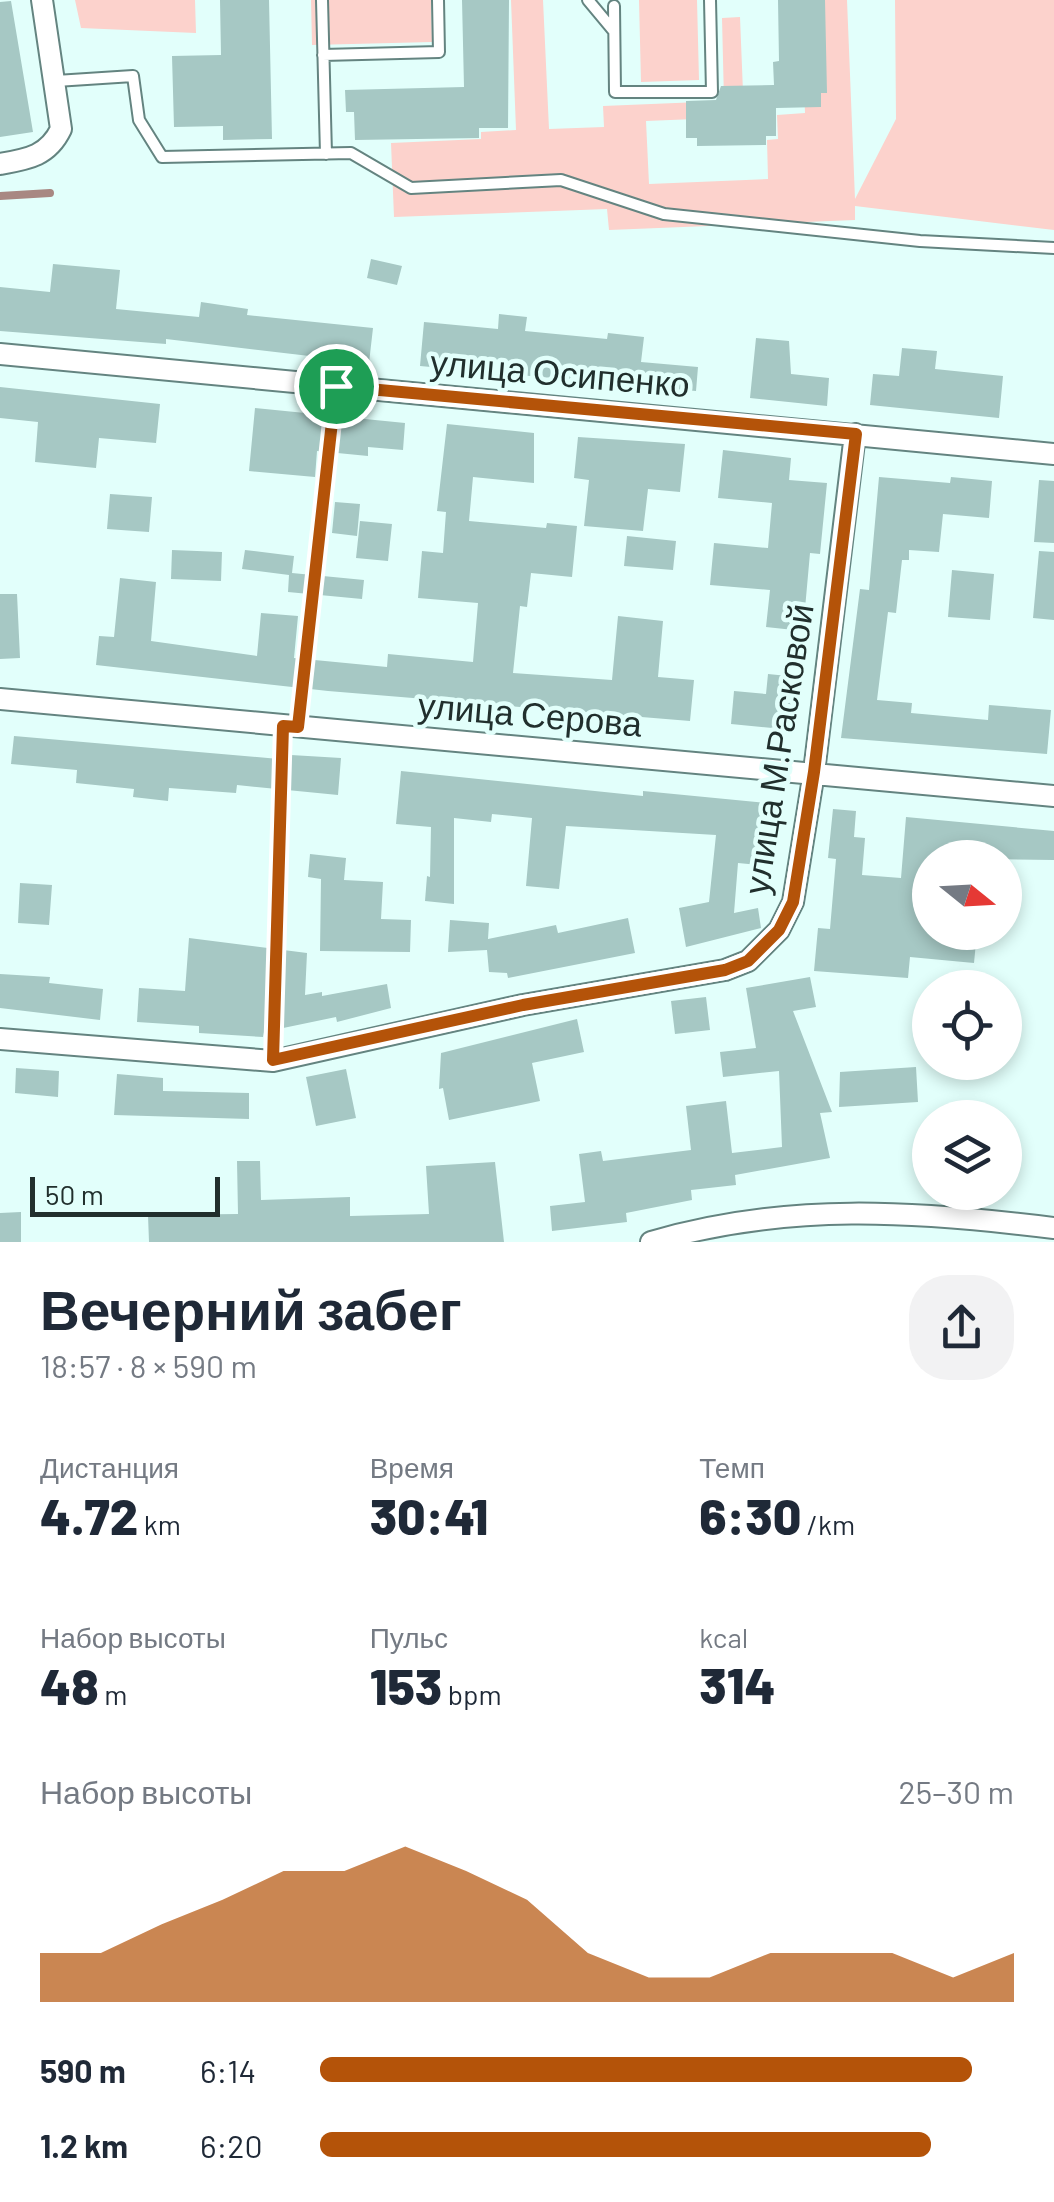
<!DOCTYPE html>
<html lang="ru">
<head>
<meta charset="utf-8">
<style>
  :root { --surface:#fff; --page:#f2f2f3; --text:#1f2937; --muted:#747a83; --accent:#b45309 }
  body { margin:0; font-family:Barlow,sans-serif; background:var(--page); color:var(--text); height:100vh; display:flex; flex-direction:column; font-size:38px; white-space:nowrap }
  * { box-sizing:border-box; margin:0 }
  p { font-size:32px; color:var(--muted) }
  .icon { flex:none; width:55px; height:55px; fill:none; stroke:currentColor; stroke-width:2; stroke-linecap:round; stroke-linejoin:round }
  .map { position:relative; height:1242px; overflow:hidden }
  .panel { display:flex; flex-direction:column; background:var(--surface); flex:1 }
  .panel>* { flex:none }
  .needle { width:65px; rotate:108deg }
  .buttons { position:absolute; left:912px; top:840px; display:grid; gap:20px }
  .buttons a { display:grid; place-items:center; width:110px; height:110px; border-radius:50%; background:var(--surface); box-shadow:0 5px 15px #0003; font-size:50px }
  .scale { position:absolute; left:30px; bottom:25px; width:190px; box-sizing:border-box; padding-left:10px; border:5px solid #212f2d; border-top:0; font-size:28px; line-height:35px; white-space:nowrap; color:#212f2d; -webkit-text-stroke:8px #e2fffb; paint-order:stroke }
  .pin { position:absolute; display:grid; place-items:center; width:85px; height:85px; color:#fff; margin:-42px; border:5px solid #fff; border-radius:50%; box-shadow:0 2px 10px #0007 }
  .round { display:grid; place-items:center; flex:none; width:105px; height:105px; border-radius:40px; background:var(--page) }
  .headline { display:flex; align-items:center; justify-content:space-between; height:170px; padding:0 40px }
  h1 { font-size:55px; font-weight:800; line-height:75px }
  .stats { display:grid; grid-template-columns:repeat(3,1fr); gap:15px; height:170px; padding:10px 40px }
  .stats div { display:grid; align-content:center }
  .stats b { font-size:50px; font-weight:800 }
  .stats small { font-size:28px; font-weight:400 }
  .stats p { font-size:28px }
  .chart { height:280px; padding:20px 40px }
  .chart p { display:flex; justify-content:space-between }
  .chart svg { width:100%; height:180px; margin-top:10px; fill:var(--accent); opacity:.7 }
  ul { padding:0 40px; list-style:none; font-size:32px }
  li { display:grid; grid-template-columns:160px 120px 1fr; align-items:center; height:75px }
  li i { height:25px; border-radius:12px; background:var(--accent) }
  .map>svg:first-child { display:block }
</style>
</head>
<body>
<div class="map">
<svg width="1054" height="1242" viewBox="0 0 1054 1242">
  <rect width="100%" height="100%" fill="#e2fffb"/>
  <!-- green -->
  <path fill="#fcd2cc" d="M 75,0 L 195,0 L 196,33 L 81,28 Z
    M 311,0 L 431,0 L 432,42 L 312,45 Z
    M 511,0 L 543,0 L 549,129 L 604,127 L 603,106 L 724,101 L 722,18 L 740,17 L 744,117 L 646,121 L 649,184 L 768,179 L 767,140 L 778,139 L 777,115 L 805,113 L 801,0 L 847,0 L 855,199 L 896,119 L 895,0 L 1054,0 L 1054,230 L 855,206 L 855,220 L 609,230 L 607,209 L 394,217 L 391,143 L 481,139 L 481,132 L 516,130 Z
    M 639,0 L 697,0 L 699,80 L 641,82 Z"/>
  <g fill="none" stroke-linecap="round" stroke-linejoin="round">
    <!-- stream -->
    <path stroke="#a88882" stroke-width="8" d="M 0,196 L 50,193"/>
  </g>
  <!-- building -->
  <path fill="#a6c8c4" d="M 220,0 L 269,0 L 272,139 L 223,140 L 223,126 L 174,127 L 172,56 L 221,55 Z
    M 462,0 L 509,0 L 508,128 L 479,128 L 479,138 L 355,140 L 354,112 L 346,112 L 345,90 L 464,87 Z
    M 778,0 L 825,0 L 827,93 L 821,93 L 821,107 L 776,108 L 776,136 L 766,136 L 766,145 L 697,146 L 697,138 L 686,138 L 686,101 L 716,100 L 721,86 L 774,85 L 773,62 L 779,61 Z
    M 11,1 L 33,132 L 0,137 L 0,2 Z
    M 371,259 L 402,266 L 397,285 L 367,278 Z
    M 53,264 L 120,270 L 116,309 L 199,317 L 201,302 L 248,309 L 247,315 L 373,328 L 369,363 L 166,339 L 166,344 L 0,331 L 0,287 L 50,292 Z
    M 499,314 L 527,317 L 525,331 L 607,339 L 608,333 L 644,337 L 641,362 L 698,367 L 696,391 L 420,366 L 424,322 L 498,329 Z
    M 756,338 L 789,341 L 791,374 L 829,378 L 827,406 L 750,398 Z
    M 902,348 L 937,351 L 935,369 L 1003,376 L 999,418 L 870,405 L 873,374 L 899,376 Z
    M 0,387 L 160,404 L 156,443 L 99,438 L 96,468 L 35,462 L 38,422 L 0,418 Z
    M 255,408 L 405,423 L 403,450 L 368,447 L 368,456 L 317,451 L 315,477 L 249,471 Z
    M 447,424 L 534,433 L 534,483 L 473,477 L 469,521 L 546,528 L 547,523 L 577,526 L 572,577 L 531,573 L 527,607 L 520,606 L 513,673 L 612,680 L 618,616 L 663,621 L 658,677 L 694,680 L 690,721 L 328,691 L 96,665 L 99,636 L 114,637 L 120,578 L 156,582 L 151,641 L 257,656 L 261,613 L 298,616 L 294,658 L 387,667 L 388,654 L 473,662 L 478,603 L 418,598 L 422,551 L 443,553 L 446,512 L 437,511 Z
    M 578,437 L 685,444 L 680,492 L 648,489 L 643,531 L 584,526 L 589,480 L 574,478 Z
    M 723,450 L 791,458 L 789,480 L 827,483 L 820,554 L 810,553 L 803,631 L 766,627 L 770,590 L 710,585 L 714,543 L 768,548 L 772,503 L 718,498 Z
    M 879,477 L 950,483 L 951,477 L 992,481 L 989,518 L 943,514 L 939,552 L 909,550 L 909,560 L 902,560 L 896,613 L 888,612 L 877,700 L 912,703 L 911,713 L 988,720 L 989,705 L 1051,710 L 1047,754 L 841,738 L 860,589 L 869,590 Z
    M 1039,480 L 1054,481 L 1054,543 L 1034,542 Z
    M 110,494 L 152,497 L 149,532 L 107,529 Z
    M 335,502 L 360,504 L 357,536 L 332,533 Z
    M 360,521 L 392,524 L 388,561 L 356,558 Z
    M 627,536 L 676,541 L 673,570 L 624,566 Z
    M 172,550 L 222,552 L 221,581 L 171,579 Z
    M 245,550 L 294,556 L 292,573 L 364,580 L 362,599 L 288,592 L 289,575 L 242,569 Z
    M 1039,551 L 1054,552 L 1054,620 L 1033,618 Z
    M 952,570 L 994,574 L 990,620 L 948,617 Z
    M 0,594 L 17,594 L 20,658 L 0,659 Z
    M 768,674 L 798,677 L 793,730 L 731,724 L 734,691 L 766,694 Z
    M 14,736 L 290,760 L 291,755 L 341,758 L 338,795 L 237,785 L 236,793 L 169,788 L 168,801 L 133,797 L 134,789 L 76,783 L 77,770 L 11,764 Z
    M 401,771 L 643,796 L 643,791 L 777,804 L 768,866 L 738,863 L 734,913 L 758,908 L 761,928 L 686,947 L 679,908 L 709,902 L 716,835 L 566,826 L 559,889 L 526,886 L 532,818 L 492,814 L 491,822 L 454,818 L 454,904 L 425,901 L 427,876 L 430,877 L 431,827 L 396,824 Z
    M 833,809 L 856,811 L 854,837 L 865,838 L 862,875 L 901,878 L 906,817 L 1054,831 L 1054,860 L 930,858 L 930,932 L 977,932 L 974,963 L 910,957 L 908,978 L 814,971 L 818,928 L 830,929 L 836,859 L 828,858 Z
    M 310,854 L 346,858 L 344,880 L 383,882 L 381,919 L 411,920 L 410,952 L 320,951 L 321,879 L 308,877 Z
    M 20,883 L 52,885 L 49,925 L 18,923 Z
    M 628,918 L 635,953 L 508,978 L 507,973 L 489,972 L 487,950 L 448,952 L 450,920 L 489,923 L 488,939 L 556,925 L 558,933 Z
    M 189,938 L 307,953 L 305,995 L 322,992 L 322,996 L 387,984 L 391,1008 L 337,1022 L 336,1017 L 264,1032 L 263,1037 L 199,1033 L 199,1026 L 137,1022 L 139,988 L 185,991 Z
    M 0,974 L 50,977 L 49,983 L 103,989 L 100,1020 L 0,1008 Z
    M 810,977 L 816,1007 L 793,1011 L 832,1112 L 820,1113 L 830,1158 L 735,1175 L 736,1185 L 691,1190 L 692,1200 L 626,1213 L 627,1222 L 552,1231 L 550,1206 L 585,1202 L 579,1154 L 601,1151 L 603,1161 L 691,1150 L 686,1106 L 726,1101 L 732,1153 L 782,1147 L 779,1071 L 723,1077 L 720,1052 L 756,1048 L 746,988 Z
    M 706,997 L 710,1030 L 675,1034 L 671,1001 Z
    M 577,1019 L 584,1052 L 532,1063 L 540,1101 L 449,1120 L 443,1088 L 439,1089 L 441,1053 Z
    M 916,1067 L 918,1102 L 839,1107 L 840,1072 Z
    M 16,1068 L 59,1071 L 58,1097 L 15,1093 Z
    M 346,1069 L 356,1118 L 316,1126 L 306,1077 Z
    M 117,1074 L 163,1078 L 163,1091 L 249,1093 L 249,1119 L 114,1115 Z
    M 237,1161 L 260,1161 L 261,1200 L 350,1197 L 350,1216 L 429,1214 L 426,1166 L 495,1162 L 504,1242 L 149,1242 L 148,1215 L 238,1214 Z
    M 21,1212 L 21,1242 L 0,1242 L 0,1213 Z"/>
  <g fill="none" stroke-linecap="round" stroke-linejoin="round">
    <!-- service casing -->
    <g stroke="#648480" stroke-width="14">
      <path id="service" d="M 322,0 L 326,154
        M 588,0 L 613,30
        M 614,6 L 615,92 L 712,92 L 710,0
        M 323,55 L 439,52 L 438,0
        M 56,81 L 133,76 L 139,120 L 162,157 L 351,153 L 411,188 L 561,180 L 664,214 L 920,241 L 1054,248"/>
    </g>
    <!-- minor casing -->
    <g stroke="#648480" stroke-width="24">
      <path id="minor" d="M 0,164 C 28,159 48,156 61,129 L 42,0
        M 0,354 L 1054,454
        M 0,699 L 1054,796
        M 0,1039 L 273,1061 L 523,1005 L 725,970 L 748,961 L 779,930 L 793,902 L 814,772 L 855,434
        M 651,1242 C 787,1202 915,1211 1054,1228"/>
    </g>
    <!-- path -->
    <path stroke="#a1b9b6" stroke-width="5" stroke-dasharray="8 5" stroke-linecap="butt" d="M 300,705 L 333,408
      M 274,1037 L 282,744"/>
    <!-- service -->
    <use href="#service" stroke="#fff" stroke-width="10"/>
    <!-- minor -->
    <use href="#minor" stroke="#fff" stroke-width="20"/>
  </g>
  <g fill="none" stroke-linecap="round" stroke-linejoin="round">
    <!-- route casing -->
    <g stroke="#fff" stroke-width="20">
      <path id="route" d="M 336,386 L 856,434 L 814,772 L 793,902 L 779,930 L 748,961 L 725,970 L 523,1005 L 273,1060 L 283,726 L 298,727 Z"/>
    </g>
    <!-- route -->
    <use href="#route" stroke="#b45309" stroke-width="12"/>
  </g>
  <g text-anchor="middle" stroke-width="9" stroke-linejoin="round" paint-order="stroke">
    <!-- street labels -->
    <g font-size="35" fill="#212f2d" stroke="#e2fffb">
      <text transform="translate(560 374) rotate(5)" y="12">улица Осипенко</text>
      <text transform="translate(530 715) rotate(5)" y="12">улица Серова</text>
      <text transform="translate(779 749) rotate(-81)" y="12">улица М.Расковой</text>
    </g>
  </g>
</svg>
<div class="buttons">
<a><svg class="needle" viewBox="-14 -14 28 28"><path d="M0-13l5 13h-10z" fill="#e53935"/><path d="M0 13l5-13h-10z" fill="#747a83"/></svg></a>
<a><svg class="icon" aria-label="locate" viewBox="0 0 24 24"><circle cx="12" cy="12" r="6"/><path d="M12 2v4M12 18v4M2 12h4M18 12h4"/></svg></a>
<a><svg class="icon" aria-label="layers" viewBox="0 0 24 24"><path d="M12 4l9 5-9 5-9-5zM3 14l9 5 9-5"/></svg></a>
</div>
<div class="scale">50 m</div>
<div class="pin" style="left:336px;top:386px;background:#1e9e55"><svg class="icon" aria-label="arrive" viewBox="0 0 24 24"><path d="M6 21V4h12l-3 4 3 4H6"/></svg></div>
</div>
<section class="panel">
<div class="headline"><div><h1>Вечерний забег</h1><p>18:57 · 8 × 590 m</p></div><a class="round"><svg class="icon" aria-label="share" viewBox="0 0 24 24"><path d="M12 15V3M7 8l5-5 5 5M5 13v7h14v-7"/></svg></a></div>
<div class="stats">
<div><p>Дистанция</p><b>4.72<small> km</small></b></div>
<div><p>Время</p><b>30:41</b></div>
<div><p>Темп</p><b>6:30<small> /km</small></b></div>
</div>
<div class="stats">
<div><p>Набор высоты</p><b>48<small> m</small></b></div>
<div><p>Пульс</p><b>153<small> bpm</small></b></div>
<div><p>kcal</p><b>314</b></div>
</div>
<div class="chart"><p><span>Набор высоты</span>25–30 m</p>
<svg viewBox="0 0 160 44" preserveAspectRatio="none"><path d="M0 44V32L10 32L20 25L30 19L40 12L50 12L60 6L70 12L80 19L90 32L100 38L110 38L120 32L130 32L140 32L150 38L160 32V44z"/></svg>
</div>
<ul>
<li><b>590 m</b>6:14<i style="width:94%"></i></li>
<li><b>1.2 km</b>6:20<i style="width:88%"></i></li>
</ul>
</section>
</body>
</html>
